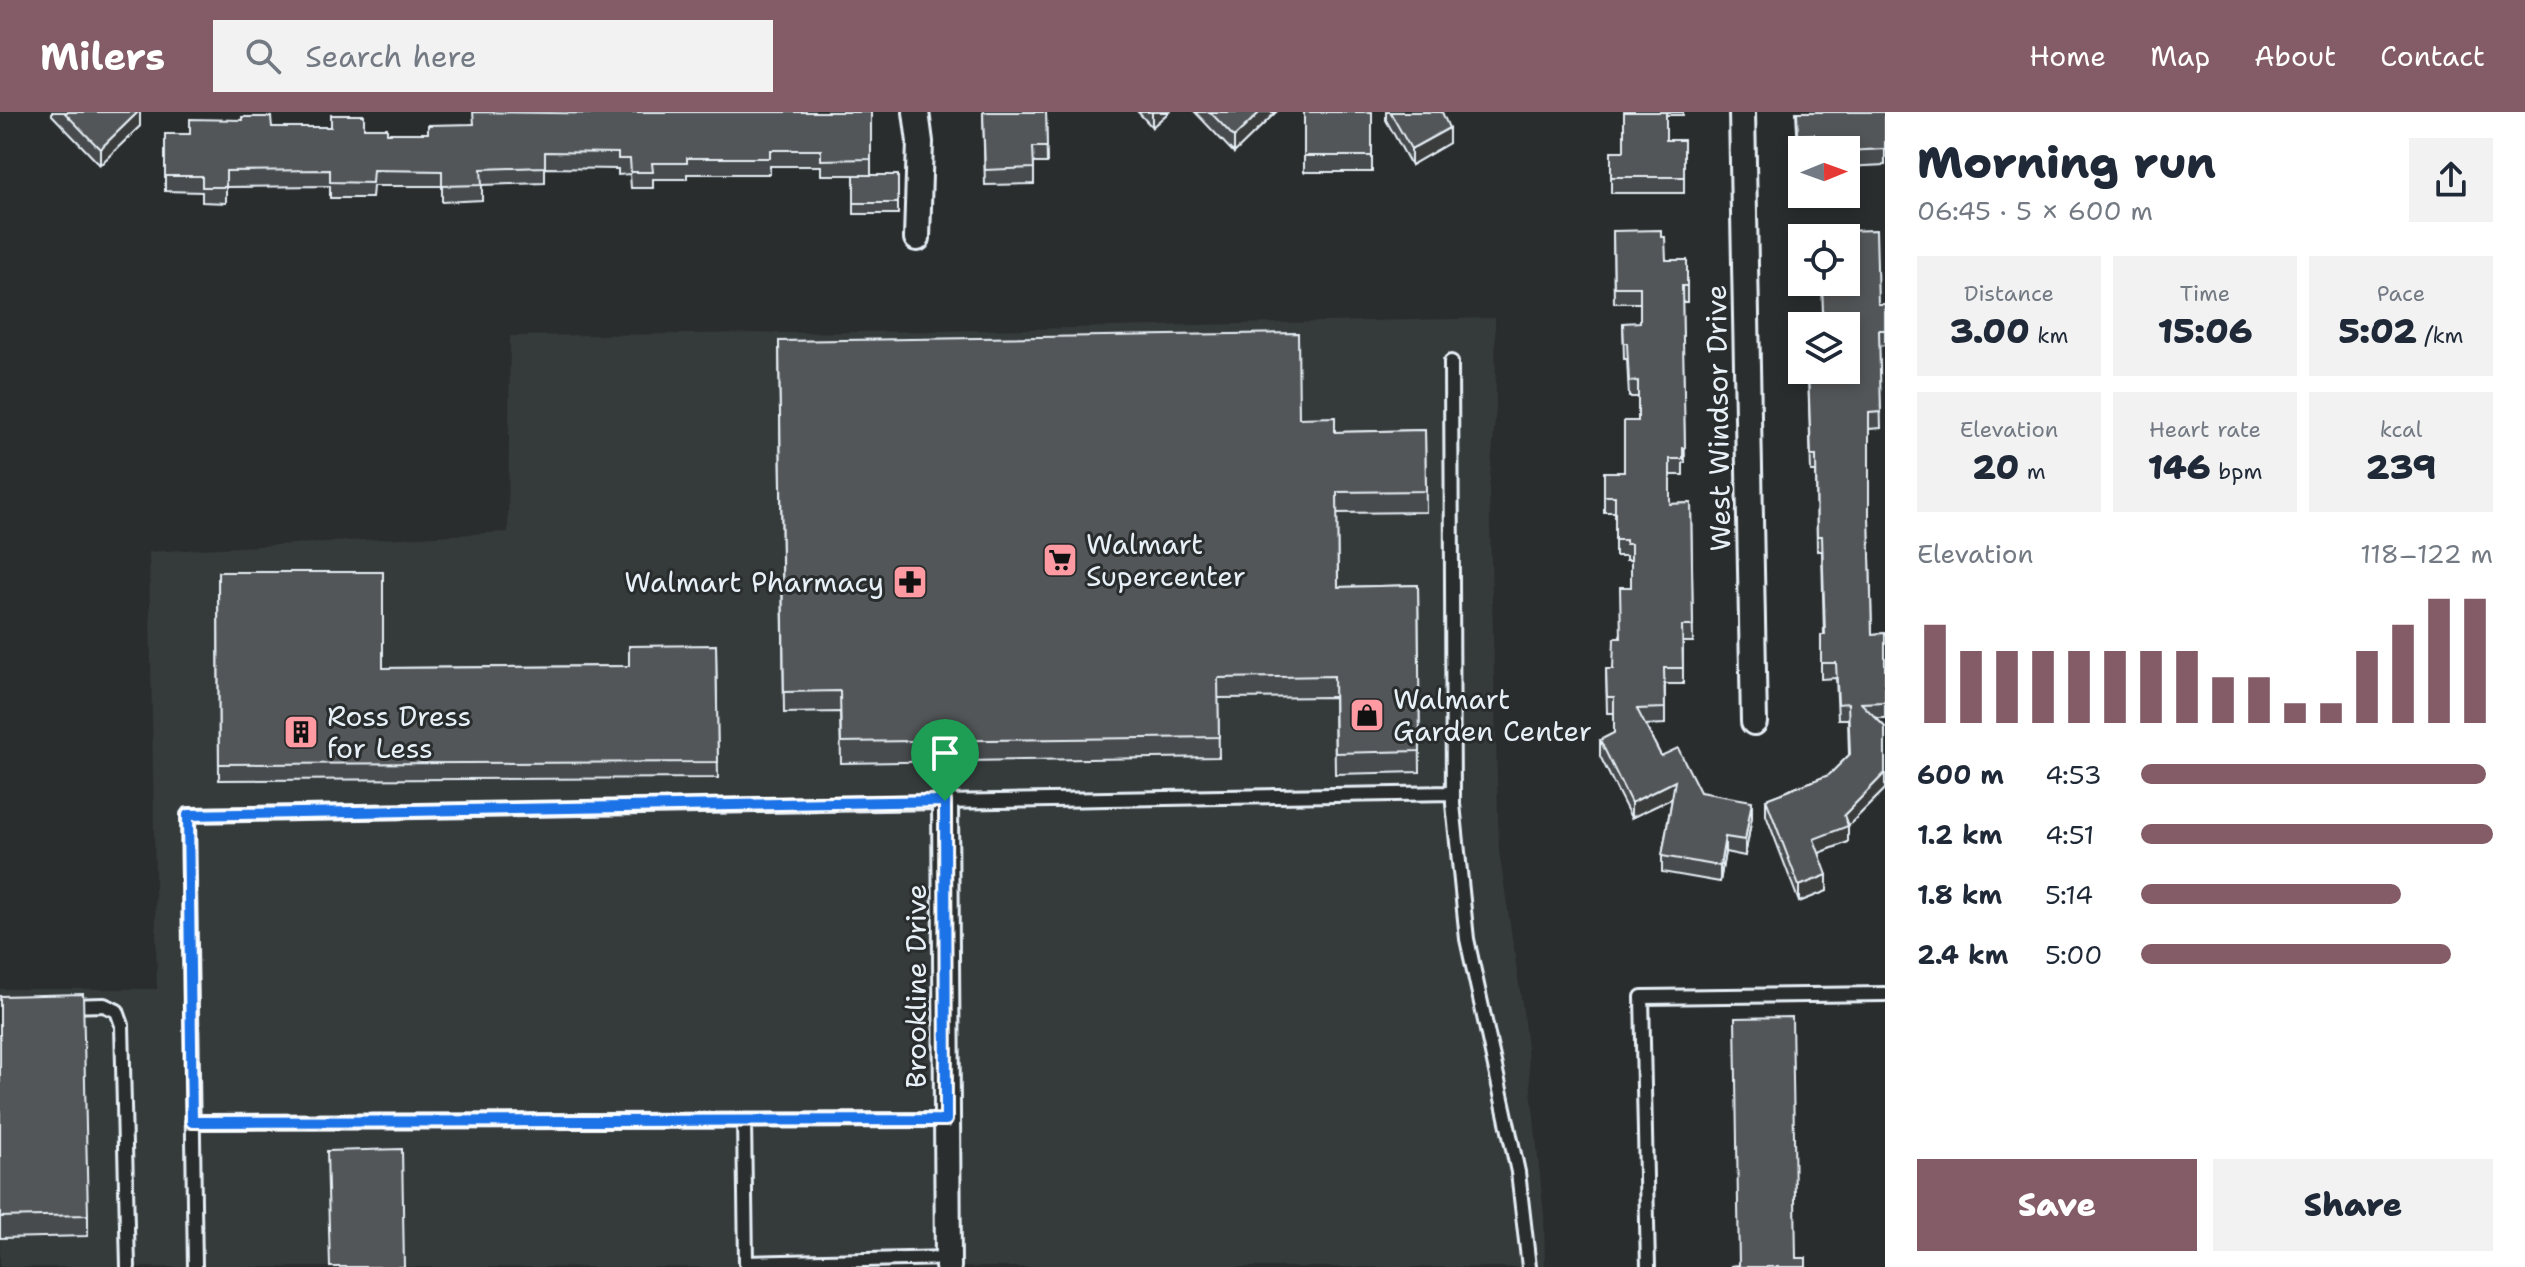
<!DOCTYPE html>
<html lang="en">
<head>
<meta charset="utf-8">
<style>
  :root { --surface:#fff; --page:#f2f2f3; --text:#1f2937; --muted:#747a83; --accent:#845c67 }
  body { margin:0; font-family:"Shantell Sans",sans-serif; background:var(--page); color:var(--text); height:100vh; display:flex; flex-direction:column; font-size:30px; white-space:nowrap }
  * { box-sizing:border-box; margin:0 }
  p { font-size:26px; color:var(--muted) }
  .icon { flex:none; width:44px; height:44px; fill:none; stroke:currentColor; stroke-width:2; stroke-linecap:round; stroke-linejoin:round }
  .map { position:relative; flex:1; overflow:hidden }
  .panel { display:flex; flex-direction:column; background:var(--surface); width:640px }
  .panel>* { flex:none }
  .needle { width:52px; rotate:89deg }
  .controls { position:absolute; left:1788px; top:24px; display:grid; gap:16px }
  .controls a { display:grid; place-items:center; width:72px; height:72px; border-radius:0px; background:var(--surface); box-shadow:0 4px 12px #0003; font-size:40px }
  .pin { position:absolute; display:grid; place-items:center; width:68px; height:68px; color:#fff; margin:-82px -34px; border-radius:50% 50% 50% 0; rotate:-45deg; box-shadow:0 0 8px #0007 }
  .pin .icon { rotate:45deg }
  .round { display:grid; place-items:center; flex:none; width:84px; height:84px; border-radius:0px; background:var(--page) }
  .summary { display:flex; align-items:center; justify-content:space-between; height:136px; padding:0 32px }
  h1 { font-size:44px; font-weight:800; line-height:60px }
  .stats { display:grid; grid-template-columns:repeat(3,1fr); gap:12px; height:136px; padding:8px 32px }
  .stats div { display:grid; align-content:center; border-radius:0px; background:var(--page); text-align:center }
  .stats b { font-size:34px; font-weight:800 }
  .stats small { font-size:22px; font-weight:400 }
  .stats p { font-size:22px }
  .chart { height:224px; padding:16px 32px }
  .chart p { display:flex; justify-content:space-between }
  .chart svg { width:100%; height:144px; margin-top:8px; stroke:var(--accent); stroke-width:6 }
  .action { display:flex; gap:16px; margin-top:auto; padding:16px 32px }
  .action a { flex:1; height:92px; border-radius:0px; background:var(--accent); color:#fff; font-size:32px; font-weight:800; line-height:92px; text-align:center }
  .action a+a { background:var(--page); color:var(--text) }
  ul { padding:0 32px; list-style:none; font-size:26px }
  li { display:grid; grid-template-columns:128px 96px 1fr; align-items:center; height:60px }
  li i { height:20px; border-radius:10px; background:var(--accent) }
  header { display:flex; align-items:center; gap:48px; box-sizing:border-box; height:112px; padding:0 40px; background:var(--accent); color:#fff }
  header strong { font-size:38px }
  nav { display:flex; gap:44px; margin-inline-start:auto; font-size:28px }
  .search { width:560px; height:72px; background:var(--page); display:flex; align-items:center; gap:20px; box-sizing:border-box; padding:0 28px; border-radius:0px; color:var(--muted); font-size:30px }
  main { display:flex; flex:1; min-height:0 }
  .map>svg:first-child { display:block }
</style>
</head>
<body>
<header>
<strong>Milers</strong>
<div class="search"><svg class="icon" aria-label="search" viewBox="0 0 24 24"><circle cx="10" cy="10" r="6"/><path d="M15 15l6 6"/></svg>Search here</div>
<nav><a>Home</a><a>Map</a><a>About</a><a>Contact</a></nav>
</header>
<main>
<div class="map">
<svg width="1885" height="1155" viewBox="0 0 1885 1155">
  <rect width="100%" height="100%" fill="#2a2d2e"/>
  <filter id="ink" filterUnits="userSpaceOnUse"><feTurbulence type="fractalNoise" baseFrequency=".0125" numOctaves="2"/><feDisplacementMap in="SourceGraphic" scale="16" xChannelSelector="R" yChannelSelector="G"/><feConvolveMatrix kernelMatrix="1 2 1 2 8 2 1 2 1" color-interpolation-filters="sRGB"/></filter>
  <g filter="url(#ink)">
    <!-- built -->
    <path fill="#363a3b" d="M 1495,206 L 1496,296 L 1489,377 L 1499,739 L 1523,899 L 1544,1103 L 1545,1155 L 0,1155 L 0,877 L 157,877 L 149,440 L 508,420 L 510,224 L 938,219 Z"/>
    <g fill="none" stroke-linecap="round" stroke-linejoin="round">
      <!-- service casing -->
      <g stroke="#e8f1f8" stroke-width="18">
        <path id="service" d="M 1451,250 L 1453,692 L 1467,827 L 1518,1060 L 1529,1155
          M 67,894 L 104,893 L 117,899 L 122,913 L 128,1155
          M 744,1009 L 746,1151 L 948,1146
          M 192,1010 L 946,1008
          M 195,1155 L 188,703 L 1453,681
          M 1648,1155 L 1642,885 L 1885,882"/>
      </g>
      <!-- minor casing -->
      <g stroke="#e8f1f8" stroke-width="30">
        <path id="minor" d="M 916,0 L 920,30 L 917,126
          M 1742,0 L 1754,610
          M 945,689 L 948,1155"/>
      </g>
      <!-- service -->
      <use href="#service" stroke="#2a2d2e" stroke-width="12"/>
      <!-- minor -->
      <use href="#minor" stroke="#2a2d2e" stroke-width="24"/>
    </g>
    <!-- wall -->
    <path fill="#474b4d" stroke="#e8f1f8" stroke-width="2" d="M 52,0 L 140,0 L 140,14 L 100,53 L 52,3 Z
      M 871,0 L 871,63 L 898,63 L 898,102 L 854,102 L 854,63 L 821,63 L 821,54 L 770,54 L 770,62 L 687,62 L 687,67 L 653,67 L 653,76 L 631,76 L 630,62 L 618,63 L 618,57 L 545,56 L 545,71 L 482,73 L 482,88 L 442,90 L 442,74 L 373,74 L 372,86 L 330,86 L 330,74 L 226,75 L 226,91 L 202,90 L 202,80 L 165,79 L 165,22 L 190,22 L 272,15 L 364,16 L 387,21 L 428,21 L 473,12 L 618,2 Z
      M 983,0 L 1046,0 L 1047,51 L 1034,51 L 1034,72 L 985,73 Z
      M 1138,0 L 1169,0 L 1152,15 Z
      M 1195,0 L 1276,0 L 1234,41 Z
      M 1304,0 L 1372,0 L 1372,60 L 1304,60 Z
      M 1386,0 L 1442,0 L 1449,31 L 1411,53 L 1386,8 Z
      M 1624,0 L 1683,0 L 1683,3 L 1666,3 L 1666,28 L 1684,28 L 1684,81 L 1611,81 L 1611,39 L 1624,39 Z
      M 1796,0 L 1885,0 L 1885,53 L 1846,55 L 1846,38 L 1798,38 Z
      M 1613,119 L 1661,125 L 1666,148 L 1687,148 L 1687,190 L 1682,190 L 1685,351 L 1683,351 L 1683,363 L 1670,363 L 1670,392 L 1691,391 L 1693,530 L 1683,530 L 1683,572 L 1665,572 L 1665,612 L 1645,613 L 1661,644 L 1700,680 L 1752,705 L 1745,744 L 1725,740 L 1720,770 L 1662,760 L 1662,744 L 1672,686 L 1631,706 L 1600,644 L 1600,628 L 1614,621 L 1614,601 L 1607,601 L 1606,557 L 1613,557 L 1631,475 L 1631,448 L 1626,448 L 1626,444 L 1615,444 L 1615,400 L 1604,400 L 1604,360 L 1624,360 L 1638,309 L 1638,285 L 1629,285 L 1627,247 L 1624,247 L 1623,211 L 1640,211 L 1640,191 L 1614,191 Z
      M 1878,192 L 1885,192 L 1885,233 L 1879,234 L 1881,316 L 1869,317 L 1869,408 L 1872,522 L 1885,521 L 1885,606 L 1876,606 L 1885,615 L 1885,677 L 1848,714 L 1848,730 L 1819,741 L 1827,779 L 1799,790 L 1766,703 L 1766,687 L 1829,663 L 1849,643 L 1848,607 L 1838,607 L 1836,566 L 1821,567 L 1821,523 L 1824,523 L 1822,439 L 1817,439 L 1816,360 L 1811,360 L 1808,258 L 1846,258 L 1822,202 Z
      M 779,229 L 1299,306 L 1335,320 L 1425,318 L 1426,400 L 1337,401 L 1338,475 L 1418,473 L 1420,660 L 1335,662 L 1334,585 L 1218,586 L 1219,645 L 841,651 L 840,600 L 784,601 Z
      M 218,460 L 383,556 L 629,554 L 716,533 L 718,666 L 219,668 Z
      M 0,884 L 88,1103 L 88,1124 L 0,1126 Z"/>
    <!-- shaded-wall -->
    <path fill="#3a3d3e" stroke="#e8f1f8" stroke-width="2" d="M 138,0 L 140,0 L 140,14 L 100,53 L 100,37 Z
      M 1152,0 L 1169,0 L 1152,15 Z
      M 1260,0 L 1276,0 L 1234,41 L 1234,25 Z
      M 1449,16 L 1449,31 L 1411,53 L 1411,37 Z
      M 1885,661 L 1885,677 L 1848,714 L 1848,730 L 1814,743 L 1814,727 L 1844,703 Z
      M 1675,669 L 1675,685 L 1631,706 L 1631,691 Z
      M 1752,689 L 1752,705 L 1745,744 L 1745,728 Z
      M 1725,725 L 1725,740 L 1720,770 L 1720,754 Z
      M 1827,763 L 1827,779 L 1799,790 L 1799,774 Z"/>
    <!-- building -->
    <path fill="#535759" stroke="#e8f1f8" stroke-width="2" d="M 64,0 L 138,0 L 100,37 Z
      M 473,0 L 618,2 L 618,0 L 871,0 L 871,47 L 821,48 L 821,38 L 770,38 L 770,46 L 687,46 L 687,51 L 652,51 L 653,60 L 631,60 L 630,47 L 618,47 L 618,41 L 545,40 L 545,55 L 481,57 L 482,73 L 442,74 L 442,59 L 373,58 L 372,71 L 330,70 L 330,58 L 226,59 L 226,75 L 202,75 L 202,64 L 165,64 L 165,22 L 190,22 L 190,7 L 242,8 L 242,5 L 271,5 L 272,15 L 331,15 L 331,3 L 364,3 L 364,16 L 387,16 L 387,21 L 428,21 L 428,13 L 474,12 Z
      M 983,0 L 1046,0 L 1047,35 L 1033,35 L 1034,56 L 985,58 Z
      M 1210,0 L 1260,0 L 1234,25 Z
      M 1304,0 L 1372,0 L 1372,44 L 1304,44 Z
      M 1390,0 L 1442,0 L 1449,16 L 1411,37 Z
      M 1624,0 L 1666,0 L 1666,28 L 1684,28 L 1684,65 L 1611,65 L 1611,39 L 1624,39 Z
      M 1797,0 L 1885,0 L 1885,37 L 1846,39 L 1846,38 L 1841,38 L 1841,32 L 1814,33 L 1814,22 L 1798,23 Z
      M 854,63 L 898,63 L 898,91 L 854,91 Z
      M 1661,118 L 1661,125 L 1665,125 L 1666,148 L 1687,148 L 1687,174 L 1682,174 L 1685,336 L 1683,336 L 1683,347 L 1670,347 L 1670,392 L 1691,391 L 1693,514 L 1682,514 L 1683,556 L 1664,556 L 1665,596 L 1637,597 L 1661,644 L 1678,636 L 1700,680 L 1752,689 L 1745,728 L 1725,725 L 1720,754 L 1662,744 L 1675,669 L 1631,691 L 1600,628 L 1614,621 L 1614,585 L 1607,585 L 1606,557 L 1613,557 L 1614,526 L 1621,526 L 1620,475 L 1631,475 L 1631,432 L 1626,432 L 1626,428 L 1615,428 L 1615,384 L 1604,384 L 1604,360 L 1624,360 L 1624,309 L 1638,309 L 1638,269 L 1629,270 L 1627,231 L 1624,231 L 1623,211 L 1640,210 L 1640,175 L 1614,175 L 1613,119 Z
      M 1876,118 L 1878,192 L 1885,192 L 1885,218 L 1879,218 L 1881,300 L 1869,301 L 1869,405 L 1872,522 L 1885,521 L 1885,590 L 1861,591 L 1885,615 L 1885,661 L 1844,703 L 1848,714 L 1814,727 L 1827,763 L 1799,774 L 1766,687 L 1829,663 L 1850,642 L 1848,591 L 1838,592 L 1836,551 L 1821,551 L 1821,523 L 1825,523 L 1822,424 L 1817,424 L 1816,344 L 1811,344 L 1808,258 L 1846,258 L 1846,214 L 1819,214 L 1818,202 L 1823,202 L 1822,170 L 1846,170 L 1846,126 L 1806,126 L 1806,120 Z
      M 1298,221 L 1299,306 L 1335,305 L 1335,320 L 1425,318 L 1426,379 L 1337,380 L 1338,475 L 1418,473 L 1420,639 L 1335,641 L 1334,564 L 1218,566 L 1219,625 L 841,630 L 840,579 L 784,580 L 779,229 Z
      M 218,460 L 383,460 L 383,556 L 629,554 L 629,534 L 716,533 L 718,650 L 219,652 Z
      M 83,882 L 88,1103 L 0,1105 L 0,884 Z
      M 1792,905 L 1796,1146 L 1806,1146 L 1806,1155 L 1731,1155 L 1731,1154 L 1739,1153 L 1735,906 Z
      M 402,1037 L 404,1155 L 330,1155 L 327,1039 Z"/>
  </g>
  <g fill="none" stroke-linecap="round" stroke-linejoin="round" filter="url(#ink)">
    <!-- route casing -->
    <g stroke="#fff" stroke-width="16">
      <path id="route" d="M 945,689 L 946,1008 L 192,1010 L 188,703 Z"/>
    </g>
    <!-- route -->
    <use href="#route" stroke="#1a73e8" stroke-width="10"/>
  </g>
  <!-- icons -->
  <defs>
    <g id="supermarket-square" transform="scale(1.8)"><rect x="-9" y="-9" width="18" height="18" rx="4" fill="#ff9aa2" stroke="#2a2d2e"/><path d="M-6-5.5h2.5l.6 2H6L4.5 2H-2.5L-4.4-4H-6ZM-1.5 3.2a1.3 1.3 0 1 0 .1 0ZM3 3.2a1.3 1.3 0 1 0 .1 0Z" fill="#111"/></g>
    <g id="pharmacy-square" transform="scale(1.8)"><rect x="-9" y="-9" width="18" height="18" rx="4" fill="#ff9aa2" stroke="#2a2d2e"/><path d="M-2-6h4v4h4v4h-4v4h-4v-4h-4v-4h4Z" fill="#111"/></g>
    <g id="shop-square" transform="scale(1.8)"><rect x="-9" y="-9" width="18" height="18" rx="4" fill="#ff9aa2" stroke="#2a2d2e"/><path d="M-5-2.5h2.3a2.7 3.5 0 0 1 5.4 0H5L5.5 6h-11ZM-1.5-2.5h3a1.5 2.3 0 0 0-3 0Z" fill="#111"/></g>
    <g id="building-square" transform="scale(1.8)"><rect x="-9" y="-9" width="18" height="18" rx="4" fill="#ff9aa2" stroke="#2a2d2e"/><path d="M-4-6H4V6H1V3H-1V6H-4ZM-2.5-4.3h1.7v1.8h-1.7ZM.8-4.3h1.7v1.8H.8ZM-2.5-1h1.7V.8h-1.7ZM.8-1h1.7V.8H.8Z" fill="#111"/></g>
  </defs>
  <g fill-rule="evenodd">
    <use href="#supermarket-square" x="1060" y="448"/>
    <use href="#pharmacy-square" x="910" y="470"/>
    <use href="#shop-square" x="1367" y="603"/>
    <use href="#building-square" x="301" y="620"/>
  </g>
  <g text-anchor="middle" stroke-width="6" stroke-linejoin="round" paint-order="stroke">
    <!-- street labels -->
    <g font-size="28" fill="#e8f1f8" stroke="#2a2d2e">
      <text transform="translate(1718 306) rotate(-91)" y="10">West Windsor Drive</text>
      <text transform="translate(916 874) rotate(-90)" y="10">Brookline Drive</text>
    </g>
    <!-- poi labels -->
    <g font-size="28" fill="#e8f1f8" stroke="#2a2d2e" text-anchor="start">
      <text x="1086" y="442">Walmart<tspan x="1086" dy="32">Supercenter</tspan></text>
      <text x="884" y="480" text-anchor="end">Walmart Pharmacy</text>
      <text x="1393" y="597">Walmart<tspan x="1393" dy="32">Garden Center</tspan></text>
      <text x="327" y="614">Ross Dress<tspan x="327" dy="32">for Less</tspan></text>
    </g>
  </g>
</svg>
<div class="controls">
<a><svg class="needle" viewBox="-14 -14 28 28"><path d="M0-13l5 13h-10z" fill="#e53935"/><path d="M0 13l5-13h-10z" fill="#747a83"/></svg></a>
<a><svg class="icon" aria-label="locate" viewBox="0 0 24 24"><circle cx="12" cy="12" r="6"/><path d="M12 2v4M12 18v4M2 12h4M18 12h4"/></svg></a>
<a><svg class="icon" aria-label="layers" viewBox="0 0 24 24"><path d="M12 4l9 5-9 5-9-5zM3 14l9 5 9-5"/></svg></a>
</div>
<div class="pin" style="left:945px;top:689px;background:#1e9e55"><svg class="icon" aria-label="arrive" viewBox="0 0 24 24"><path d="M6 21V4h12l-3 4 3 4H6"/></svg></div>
</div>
<section class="panel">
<div class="summary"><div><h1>Morning run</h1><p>06:45 · 5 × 600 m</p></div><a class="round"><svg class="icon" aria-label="share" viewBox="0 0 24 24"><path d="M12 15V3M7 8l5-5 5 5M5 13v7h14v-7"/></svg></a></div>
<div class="stats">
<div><p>Distance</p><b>3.00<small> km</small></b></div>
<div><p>Time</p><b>15:06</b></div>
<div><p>Pace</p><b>5:02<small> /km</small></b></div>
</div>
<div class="stats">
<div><p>Elevation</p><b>20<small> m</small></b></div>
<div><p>Heart rate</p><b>146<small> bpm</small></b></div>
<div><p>kcal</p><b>239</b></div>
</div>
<div class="chart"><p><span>Elevation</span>118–122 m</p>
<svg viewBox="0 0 160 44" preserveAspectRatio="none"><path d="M5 44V14M15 44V22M25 44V22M35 44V22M45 44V22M55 44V22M65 44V22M75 44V22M85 44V30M95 44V30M105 44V38M115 44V38M125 44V22M135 44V14M145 44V6M155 44V6"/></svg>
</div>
<ul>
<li><b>600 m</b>4:53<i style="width:98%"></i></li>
<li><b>1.2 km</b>4:51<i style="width:100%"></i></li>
<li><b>1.8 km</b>5:14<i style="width:74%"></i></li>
<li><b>2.4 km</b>5:00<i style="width:88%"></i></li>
</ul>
<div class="action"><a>Save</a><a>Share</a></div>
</section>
</main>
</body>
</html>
